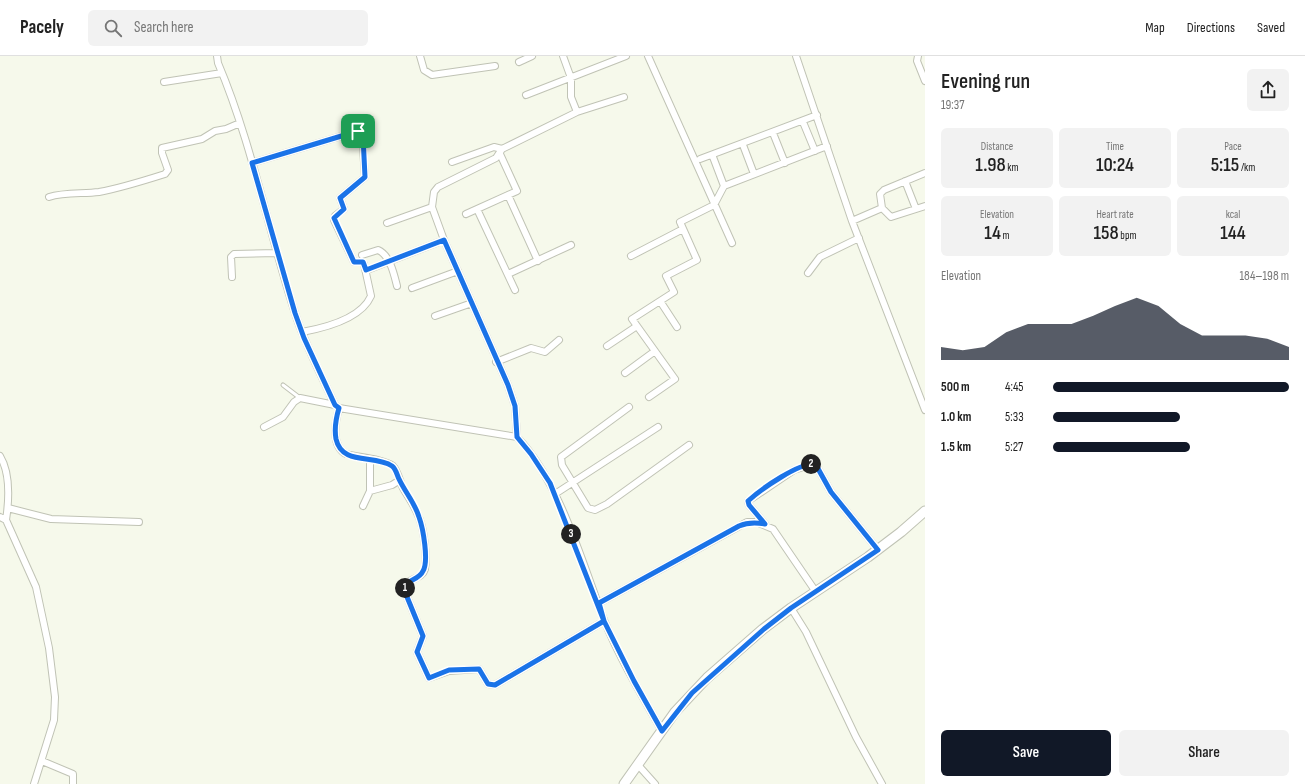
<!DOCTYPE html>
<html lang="en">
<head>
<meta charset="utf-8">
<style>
  :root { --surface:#fff; --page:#f2f2f2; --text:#222; --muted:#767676; --line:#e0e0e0; --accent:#111827 }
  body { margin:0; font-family:"Sofia Sans Condensed",sans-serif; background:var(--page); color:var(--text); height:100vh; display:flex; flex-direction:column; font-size:15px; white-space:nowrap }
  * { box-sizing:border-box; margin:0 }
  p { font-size:13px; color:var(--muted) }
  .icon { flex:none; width:22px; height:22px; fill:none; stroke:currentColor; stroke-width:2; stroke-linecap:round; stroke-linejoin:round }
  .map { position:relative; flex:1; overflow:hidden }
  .details { display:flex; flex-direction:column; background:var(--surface); width:380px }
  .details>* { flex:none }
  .pin { position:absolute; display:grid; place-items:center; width:34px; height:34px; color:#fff; margin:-17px; border-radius:8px; box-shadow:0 2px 6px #0006 }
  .km { position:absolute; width:20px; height:20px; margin:-10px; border-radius:50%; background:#222; color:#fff; font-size:11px; line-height:20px; text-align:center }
  .round { display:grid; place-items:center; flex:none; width:42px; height:42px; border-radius:6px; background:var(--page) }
  .head { display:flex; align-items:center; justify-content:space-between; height:68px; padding:0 16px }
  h1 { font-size:22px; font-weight:600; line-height:30px }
  .metrics { display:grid; grid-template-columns:repeat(3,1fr); gap:6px; height:68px; padding:4px 16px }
  .metrics div { display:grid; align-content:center; border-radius:6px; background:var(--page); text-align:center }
  .metrics b { font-size:20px; font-weight:600 }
  .metrics small { font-size:11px; font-weight:400 }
  .metrics p { font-size:11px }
  .chart { height:112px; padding:8px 16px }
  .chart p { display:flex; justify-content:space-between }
  .chart svg { width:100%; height:72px; margin-top:4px; fill:var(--accent); opacity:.7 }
  .button { display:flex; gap:8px; margin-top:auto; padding:8px 16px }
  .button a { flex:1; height:46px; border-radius:6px; background:var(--accent); color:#fff; font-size:16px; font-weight:600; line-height:46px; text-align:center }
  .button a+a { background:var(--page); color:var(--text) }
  ul { padding:0 16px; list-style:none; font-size:13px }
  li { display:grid; grid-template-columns:64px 48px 1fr; align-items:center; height:30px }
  li i { height:10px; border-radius:5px; background:var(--accent) }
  header { display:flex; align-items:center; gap:24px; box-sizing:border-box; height:56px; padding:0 20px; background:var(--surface); border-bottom:1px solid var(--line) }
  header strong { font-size:19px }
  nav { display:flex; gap:22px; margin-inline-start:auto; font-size:14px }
  .search { width:280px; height:36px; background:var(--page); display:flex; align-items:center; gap:10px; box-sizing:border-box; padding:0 14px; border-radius:6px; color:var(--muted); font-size:15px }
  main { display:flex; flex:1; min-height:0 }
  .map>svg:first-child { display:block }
</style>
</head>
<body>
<header>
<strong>Pacely</strong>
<div class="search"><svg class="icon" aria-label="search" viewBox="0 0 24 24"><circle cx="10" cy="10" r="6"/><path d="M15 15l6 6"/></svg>Search here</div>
<nav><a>Map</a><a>Directions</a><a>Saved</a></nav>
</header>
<main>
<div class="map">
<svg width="925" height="728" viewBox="0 0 925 728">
  <rect width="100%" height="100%" fill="#f6f9eb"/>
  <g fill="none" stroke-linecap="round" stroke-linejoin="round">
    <!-- lane casing -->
    <g stroke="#c0c3b5" stroke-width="5">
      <path id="lane" d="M 283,329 L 300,342"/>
    </g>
    <!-- street casing -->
    <g stroke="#c0c3b5" stroke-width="8">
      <path id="street" d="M 217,0 L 218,7 C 252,87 268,174 295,257 C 305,289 321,318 335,349 L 339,352 L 517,381 C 560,426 582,506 604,564 C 619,601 642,640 662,675
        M 420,0 L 424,14 L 432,19 L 495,10
        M 648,0 L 732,187
        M 796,0 L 852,165 L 925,354
        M 918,0 L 917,5 L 925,25
        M 519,6 L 532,0
        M 164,26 L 222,17
        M 526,39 L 626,0
        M 577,56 L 624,41
        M 803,66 L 815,95
        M 773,77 L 785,107
        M 743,89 L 754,118
        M 713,101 L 724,130
        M 700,103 L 817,59
        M 452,106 L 494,91 L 502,93
        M 252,107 L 358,75 L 362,77 L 365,121 L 340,142 L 344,153 L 335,160 L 334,164 L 354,206 L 362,206 L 364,208 L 371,240 C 361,263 324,272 302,276
        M 905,125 L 916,153
        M 508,139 L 538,205
        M 49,141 C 64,136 83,138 99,136 C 121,132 143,125 165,118 L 168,114 L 162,97 L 162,92 L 202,83 L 215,75 L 226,73 L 240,67
        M 882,152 L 880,138 L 884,134 L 925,117
        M 477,153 L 515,234
        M 466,158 L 517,135 L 500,98
        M 852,165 L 882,152 L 891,161 L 925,150
        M 387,167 L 432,151
        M 362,199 L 378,194 C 390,199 394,218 397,230
        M 631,200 L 683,173
        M 367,214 L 444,184
        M 808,217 L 820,201 L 859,182
        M 508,218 L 571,189
        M 232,221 L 231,201 L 234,198 L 277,197
        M 412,232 L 458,215
        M 660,245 L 677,271
        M 435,260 L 472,247
        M 607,290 L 637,270
        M 496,306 L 531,292 L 545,296 L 559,284
        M 625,317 L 655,295
        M 649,341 L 675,323 L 632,263 L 674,236 L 666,220 L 697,204 L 680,166 L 714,149 L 724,130 L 827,90
        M 629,351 L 561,401 L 562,409 L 588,452 L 595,454 L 607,448 L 689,389
        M 339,352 C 335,366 331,390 346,398 C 357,401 384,403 393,410 C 398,415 400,426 403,432 C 408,441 414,449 418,459 C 424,471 427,500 425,513 C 421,526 404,520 405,536 L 423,580 L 417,596 L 429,622 L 449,615 L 479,613 L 488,628 L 495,629 L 604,565
        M 264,371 L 283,361 L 294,346 L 300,342 L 335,349
        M 517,381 L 515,350 L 508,329 L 444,184 L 432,151 L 434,136 L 438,131 L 496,102 L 502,93 L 577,56 L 571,41 L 571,22 L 563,0
        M 0,400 C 11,418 9,444 6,464
        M 370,435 L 392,429 L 400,424
        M 555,438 L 658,371
        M 363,450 L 370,435 L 370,404
        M 8,452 L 51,463 L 139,466
        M 0,461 L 6,464 L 36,531 L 49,592 L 55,641 L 54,664 L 34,728
        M 765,468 L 749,449 L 748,445 L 794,414 L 813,408 L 816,409 L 831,436 L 878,494
        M 599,547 L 747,466 L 756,466 L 773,473 L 816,536
        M 791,552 L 806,576 L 856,681 L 882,728
        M 42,705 L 73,718 L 73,728
        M 638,709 L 655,728"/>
    </g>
    <!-- secondary casing -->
    <g stroke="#c0c3b5" stroke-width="11">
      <path id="secondary" d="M 624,728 L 675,656 L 707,622 L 763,573 L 791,552 L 868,501 L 901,476 L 925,455"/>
    </g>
    <!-- lane -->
    <use href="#lane" stroke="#fff" stroke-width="3"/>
    <!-- street -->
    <use href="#street" stroke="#fff" stroke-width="6"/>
    <!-- secondary -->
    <use href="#secondary" stroke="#fff" stroke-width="9"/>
  </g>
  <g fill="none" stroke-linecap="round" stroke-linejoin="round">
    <!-- route casing -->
    <g stroke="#fff" stroke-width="8">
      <path id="route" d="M 358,75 L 252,107 L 295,257 L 304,282 L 335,349 L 339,352 C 336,362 334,372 336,383 C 342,410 374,398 392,410 C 396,413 397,419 399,423 C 405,436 415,447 419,461 C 423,472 429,505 423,515 C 418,526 404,522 405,536 L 423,580 L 417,596 L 429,622 L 449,614 L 479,613 L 488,628 L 495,629 L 604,565 L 599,547 L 739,470 C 748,466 755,466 765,468 L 749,449 L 748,445 C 760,434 802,404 816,409 L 831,436 L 878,494 L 791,552 L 764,573 L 692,637 L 662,675 L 634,625 L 604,565 L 550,427 L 531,398 L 517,381 L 515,350 L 508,329 L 444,184 L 366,214 L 363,206 L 354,206 L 334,162 L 344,153 L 340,142 L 365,121 L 363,80 L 361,76 L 358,75"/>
    </g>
    <!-- route -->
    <use href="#route" stroke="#1a73e8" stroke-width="5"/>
  </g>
</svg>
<div class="pin" style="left:358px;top:75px;background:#1e9e55"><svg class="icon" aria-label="arrive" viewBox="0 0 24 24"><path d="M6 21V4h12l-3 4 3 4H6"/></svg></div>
<b class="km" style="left:405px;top:532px">1</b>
<b class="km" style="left:811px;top:408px">2</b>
<b class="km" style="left:571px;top:478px">3</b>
</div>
<section class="details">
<div class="head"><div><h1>Evening run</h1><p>19:37</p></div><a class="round"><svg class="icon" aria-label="share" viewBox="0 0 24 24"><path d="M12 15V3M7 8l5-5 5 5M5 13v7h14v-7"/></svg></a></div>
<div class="metrics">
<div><p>Distance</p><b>1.98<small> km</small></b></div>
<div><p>Time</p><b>10:24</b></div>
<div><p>Pace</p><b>5:15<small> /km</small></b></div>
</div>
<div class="metrics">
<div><p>Elevation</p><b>14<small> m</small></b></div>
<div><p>Heart rate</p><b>158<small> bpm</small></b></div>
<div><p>kcal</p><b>144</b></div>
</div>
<div class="chart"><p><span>Elevation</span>184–198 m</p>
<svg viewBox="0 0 160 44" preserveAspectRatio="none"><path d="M0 44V36L10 38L20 36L30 27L40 22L50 22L60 22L70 17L80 11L90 6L100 11L110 22L120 29L130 29L140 29L150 31L160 36V44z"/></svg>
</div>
<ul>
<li><b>500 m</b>4:45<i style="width:100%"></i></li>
<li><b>1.0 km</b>5:33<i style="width:54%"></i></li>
<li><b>1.5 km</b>5:27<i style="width:58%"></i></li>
</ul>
<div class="button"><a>Save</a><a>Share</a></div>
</section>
</main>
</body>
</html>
